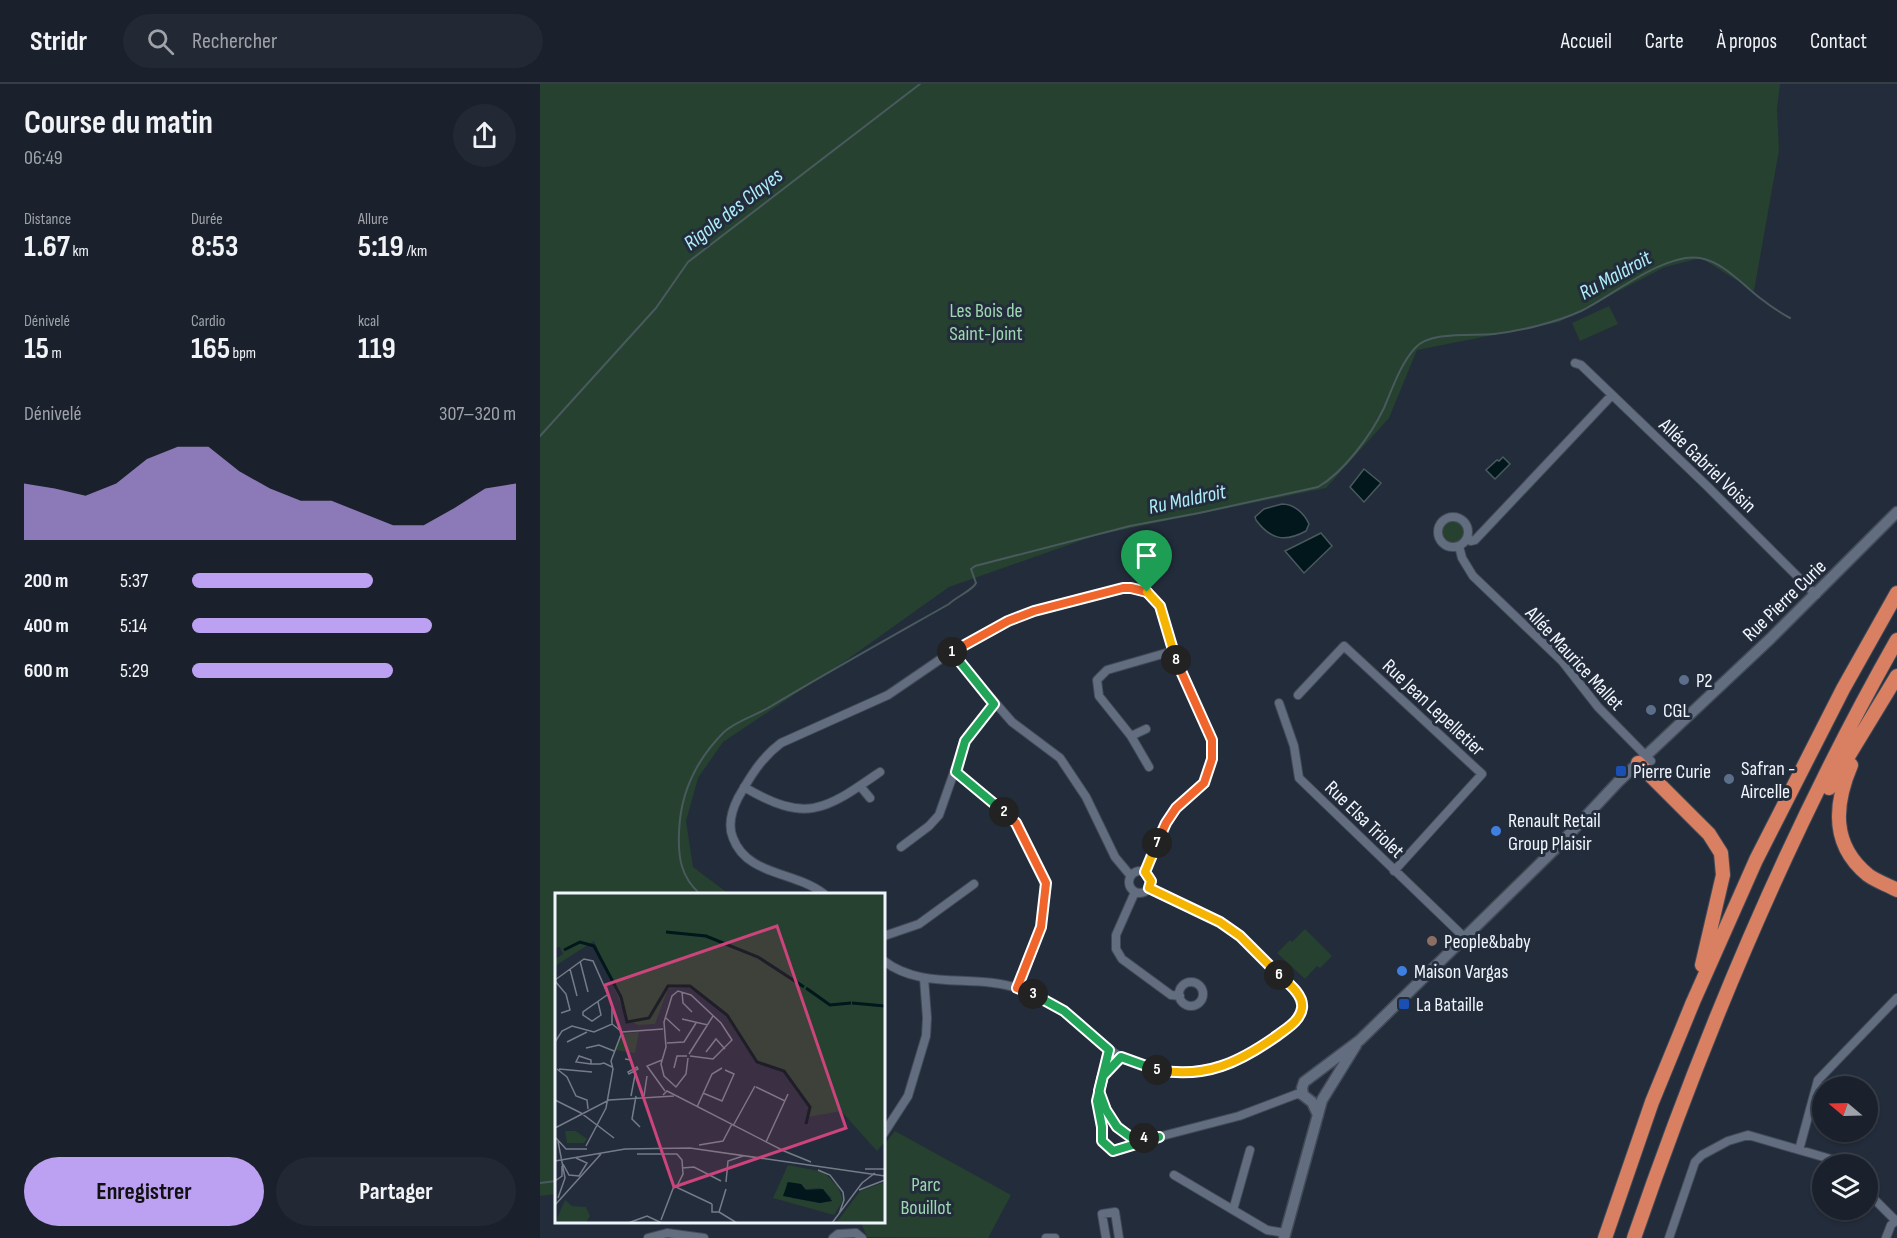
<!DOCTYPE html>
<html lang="fr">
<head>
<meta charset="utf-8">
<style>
  :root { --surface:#1a212c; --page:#232934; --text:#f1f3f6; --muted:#9fa3a9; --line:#383e48; --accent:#bca0f2 }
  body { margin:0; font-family:"Sofia Sans Condensed",sans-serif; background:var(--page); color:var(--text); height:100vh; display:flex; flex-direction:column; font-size:22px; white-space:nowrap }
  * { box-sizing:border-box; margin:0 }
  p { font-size:20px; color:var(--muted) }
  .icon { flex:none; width:33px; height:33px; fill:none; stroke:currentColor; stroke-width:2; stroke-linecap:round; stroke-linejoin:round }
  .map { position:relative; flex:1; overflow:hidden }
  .side { display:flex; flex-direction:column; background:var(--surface); width:540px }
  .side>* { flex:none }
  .needle { width:39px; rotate:289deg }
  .fabs { position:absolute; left:1272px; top:992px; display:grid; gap:12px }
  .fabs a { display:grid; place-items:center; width:66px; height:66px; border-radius:50%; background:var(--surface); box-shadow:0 2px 4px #0004,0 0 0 2px var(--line); font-size:30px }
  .pin { position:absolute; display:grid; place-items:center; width:51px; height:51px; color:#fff; margin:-62px -26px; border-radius:50% 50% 50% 0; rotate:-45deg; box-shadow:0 0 6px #0007 }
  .pin .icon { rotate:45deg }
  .km { position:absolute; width:30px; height:30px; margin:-15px; border-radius:50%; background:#222; color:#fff; font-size:16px; line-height:30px; text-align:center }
  .round { display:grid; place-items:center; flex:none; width:63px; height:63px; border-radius:32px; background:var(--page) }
  .head { display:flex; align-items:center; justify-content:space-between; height:102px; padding:0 24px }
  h1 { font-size:33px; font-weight:700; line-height:45px }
  .stats { display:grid; grid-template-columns:repeat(3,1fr); gap:9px; height:102px; padding:6px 24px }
  .stats div { display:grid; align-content:center }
  .stats b { font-size:30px; font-weight:700 }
  .stats small { font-size:16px; font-weight:400 }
  .stats p { font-size:16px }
  .chart { height:168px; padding:12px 24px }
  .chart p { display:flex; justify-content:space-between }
  .chart svg { width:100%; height:108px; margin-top:6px; fill:var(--accent); opacity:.7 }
  .primary-button { display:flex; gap:12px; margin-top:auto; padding:12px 24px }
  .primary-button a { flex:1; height:69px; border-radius:36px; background:var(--accent); color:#111; font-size:24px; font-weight:700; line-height:69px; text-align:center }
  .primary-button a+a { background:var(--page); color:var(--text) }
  ul { padding:0 24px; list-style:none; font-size:20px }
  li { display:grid; grid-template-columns:96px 72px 1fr; align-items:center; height:45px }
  li i { height:15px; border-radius:8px; background:var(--accent) }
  header { display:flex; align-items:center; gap:36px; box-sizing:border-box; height:84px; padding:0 30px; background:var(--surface); border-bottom:2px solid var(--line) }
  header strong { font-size:28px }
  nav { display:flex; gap:33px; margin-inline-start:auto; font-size:21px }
  .search { width:420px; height:54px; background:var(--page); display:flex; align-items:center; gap:15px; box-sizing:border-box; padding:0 21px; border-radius:33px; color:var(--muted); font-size:22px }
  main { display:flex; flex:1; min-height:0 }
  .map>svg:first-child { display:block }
</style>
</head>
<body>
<header>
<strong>Stridr</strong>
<div class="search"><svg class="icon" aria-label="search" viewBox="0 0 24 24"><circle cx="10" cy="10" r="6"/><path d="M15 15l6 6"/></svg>Rechercher</div>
<nav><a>Accueil</a><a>Carte</a><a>À propos</a><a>Contact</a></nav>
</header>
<main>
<section class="side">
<div class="head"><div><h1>Course du matin</h1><p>06:49</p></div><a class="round"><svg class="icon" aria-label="share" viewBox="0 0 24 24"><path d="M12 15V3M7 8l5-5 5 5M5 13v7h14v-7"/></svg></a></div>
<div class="stats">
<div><p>Distance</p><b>1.67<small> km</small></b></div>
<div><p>Durée</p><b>8:53</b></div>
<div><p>Allure</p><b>5:19<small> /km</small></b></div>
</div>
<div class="stats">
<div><p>Dénivelé</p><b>15<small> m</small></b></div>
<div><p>Cardio</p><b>165<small> bpm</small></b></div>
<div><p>kcal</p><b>119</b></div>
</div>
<div class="chart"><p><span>Dénivelé</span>307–320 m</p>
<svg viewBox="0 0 160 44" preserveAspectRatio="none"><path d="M0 44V21L10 23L20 26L30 21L40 11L50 6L60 6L70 16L80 23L90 28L100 28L110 33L120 38L130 38L140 31L150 23L160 21V44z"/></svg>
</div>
<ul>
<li><b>200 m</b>5:37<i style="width:56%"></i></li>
<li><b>400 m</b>5:14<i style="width:74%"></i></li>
<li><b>600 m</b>5:29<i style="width:62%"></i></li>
</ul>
<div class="primary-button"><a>Enregistrer</a><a>Partager</a></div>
</section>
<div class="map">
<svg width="1357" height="1154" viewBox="0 0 1357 1154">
  <rect width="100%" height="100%" fill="#232c3b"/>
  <!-- green -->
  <path fill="#26412f" d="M 0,0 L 1240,0 L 1237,25 L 1239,66 L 1214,207 L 1161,174 L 1125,183 L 1019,238 L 877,266 L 849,334 L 786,404 L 557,451 L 409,503 L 308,575 L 183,658 L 158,694 L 146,737 L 153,783 L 189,810 L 16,810 L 16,1110 L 0,1112 Z
    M 1069,222 L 1078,240 L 1040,257 L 1032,239 Z
    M901 448a12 12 0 1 1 24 0a12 12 0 1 1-24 0Z
    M 765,845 L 792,872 L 780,884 L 777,882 L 765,895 L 737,869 L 750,856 L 752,858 Z
    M 355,1047 L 471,1111 L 448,1154 L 327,1153 L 321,1138 L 344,1138 L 344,1061 Z"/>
  <!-- water -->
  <path fill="#01171b" stroke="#495a5f" stroke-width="1.5" d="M 963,373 L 970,380 L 955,395 L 946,386 L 957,376 L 959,377 Z
    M 824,385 L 841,399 L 824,418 L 810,403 Z
    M 742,420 C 754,420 764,429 769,440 L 766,447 C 744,459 730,455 716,436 L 715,433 L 724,425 Z
    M 781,449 L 792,462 L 764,489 L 745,467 Z"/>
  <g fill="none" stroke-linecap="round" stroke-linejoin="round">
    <!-- stream -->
    <path stroke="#495a5f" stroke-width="2" d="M 0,352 L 116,224 L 148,178 L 380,0
      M 160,810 C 141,793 138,774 139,749 C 140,710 156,676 184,648 C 196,637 214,632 228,624 C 288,588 349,554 409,520 C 416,513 433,506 436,499 L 431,485 L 435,482 L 590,442 L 659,429 L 778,403 C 804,388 831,351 844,324 C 853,303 860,281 875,264 C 890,247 932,252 954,250 C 981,247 1017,238 1041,227 C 1072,212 1125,168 1160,174 C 1183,178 1202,200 1220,214 C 1229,221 1239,228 1250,234
      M 0,1099 L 16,1097"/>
    <!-- minor casing -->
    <g stroke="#434a57" stroke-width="10">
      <path id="minor" d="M 1035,279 L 1041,281 L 1166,401 L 1276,511
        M898 448a15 15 0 1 1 30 0a15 15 0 1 1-30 0Z
        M 926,455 L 931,457 L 935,456 L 1072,311
        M 919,462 L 922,474 L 933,492 L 1022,577 L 1058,623 L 1111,677
        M 411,568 L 472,638 L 520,674 L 546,713 L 575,773 L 590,791
        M 758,611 L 804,562 L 942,690 L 854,787
        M 739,619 L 754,662 L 759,694 L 924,853
        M 591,652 L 606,645
        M 609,683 L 591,652 L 559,612 L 557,596 L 567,586 L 633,567
        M 416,688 L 476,739 L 506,799 L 501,843 L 477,904
        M 320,702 L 330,714
        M 204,703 C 267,740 285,726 340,688
        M 361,763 L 389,742 L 399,731 L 425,657 L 454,620
        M589 798a11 11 0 1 1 22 0a11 11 0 1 1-22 0Z
        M 595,808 L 576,851 L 576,865 L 582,875 L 631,911 L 640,912
        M 284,810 C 255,787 207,792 193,754 C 187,740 192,726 198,714 C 210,693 221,674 241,659 L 348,611 L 411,568 L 468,537 L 494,527 L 583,504 L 591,504 L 607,508 L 620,522 L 633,567 L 672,656 L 672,675 L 664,699 L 636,724 L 626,739 L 605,787
        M 344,852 L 379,840 L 434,800
        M 344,877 C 383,907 436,889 480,905 C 496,910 511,917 525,927 C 541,939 554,954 570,966 C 609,994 662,993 704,973 C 715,968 750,946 757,937 C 759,934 760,928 762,924 L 758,909 L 700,852 L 680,838 L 656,825 L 609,804
        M639 910a12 12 0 1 1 24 0a12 12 0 1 1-24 0Z
        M 569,966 L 557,1017 L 563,1043 L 562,1057 L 573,1067 L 622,1052 L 699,1032 L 757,1010 L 763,1011
        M 563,992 L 581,973
        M 562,1015 C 568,1033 578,1043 592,1054 L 609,1053
        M 344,1049 L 368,1012 L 386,952 L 387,934 L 384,894
        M 1259,1066 L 1278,996 L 1357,914
        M 634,1091 L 727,1146 L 745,1149
        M 1328,1109 L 1356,1137
        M 693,1126 L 710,1066
        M 108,1154 L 127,1149 L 164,1154
        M 293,1154 L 298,1150 L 316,1149 L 322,1154
        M 506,1154 L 515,1154
        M 566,1154 L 562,1130 L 575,1128 L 579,1154
        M 1129,1154 L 1155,1078 L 1162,1071 L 1188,1057 L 1208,1051 L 1294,1076 L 1298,1080
        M 1346,1154 L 1351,1141 L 1357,1136"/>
    </g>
    <!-- tertiary casing -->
    <g stroke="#434a57" stroke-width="13">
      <path id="tertiary" d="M 778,1031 L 772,1018 L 763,1011 L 762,1004 L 764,998 L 820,956 L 1020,760 L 1078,698 L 1230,555 L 1357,428
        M 744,1154 L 782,1016 L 816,961"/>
    </g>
    <!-- trunk casing -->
    <g stroke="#434a57" stroke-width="16">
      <path id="trunk" d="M 1098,679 L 1169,750 L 1181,769 L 1183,791 L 1162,881
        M 1311,681 C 1294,721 1291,761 1328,791 C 1336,797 1348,801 1357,806
        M 1289,704 L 1357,592
        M 1065,1154 L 1112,1018 L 1153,918 L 1216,776 L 1303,605 L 1357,509
        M 1094,1154 C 1165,948 1249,746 1357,556"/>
    </g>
    <!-- minor -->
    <use href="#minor" stroke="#636d80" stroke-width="8"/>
    <!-- tertiary -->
    <use href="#tertiary" stroke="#636d80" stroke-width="10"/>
    <!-- trunk -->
    <use href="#trunk" stroke="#da8062" stroke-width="14"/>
  </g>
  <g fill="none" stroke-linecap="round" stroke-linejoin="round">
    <!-- split-1 casing -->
    <g stroke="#fff" stroke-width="12">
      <path id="split-1" d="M 412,568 L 468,537 L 494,527 L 583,504 L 591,504 L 607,508"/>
    </g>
    <!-- split-2 casing -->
    <g stroke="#fff" stroke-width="12">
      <path id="split-2" d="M 412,568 L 454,620 L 425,657 L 416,688 L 464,728"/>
    </g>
    <!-- split-3 casing -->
    <g stroke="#fff" stroke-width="12">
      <path id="split-3" d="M 464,728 L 476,739 L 506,799 L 501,843 L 477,904 L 493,910"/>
    </g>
    <!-- split-4 casing -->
    <g stroke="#fff" stroke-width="12">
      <path id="split-4" d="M 493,910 L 524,927 L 569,966 L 559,1007 L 566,1026 L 577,1043 L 592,1054 L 604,1054"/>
    </g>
    <!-- split-5 casing -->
    <g stroke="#fff" stroke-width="12">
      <path id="split-5" d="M 604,1054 L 619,1053 L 573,1067 L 562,1057 L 562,1043 L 557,1017 L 563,992 L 581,973 L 617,986"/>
    </g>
    <!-- split-6 casing -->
    <g stroke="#fff" stroke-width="12">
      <path id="split-6" d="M 617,986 C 666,995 700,978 738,951 C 747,944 760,937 762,924 C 764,911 748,899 739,891"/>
    </g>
    <!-- split-7 casing -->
    <g stroke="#fff" stroke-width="12">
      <path id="split-7" d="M 617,759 L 605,788 L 611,797 L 609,804 L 680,838 L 700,852 L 739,891"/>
    </g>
    <!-- split-8 casing -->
    <g stroke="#fff" stroke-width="12">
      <path id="split-8" d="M 617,759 L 626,739 L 636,724 L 664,699 L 672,675 L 672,656 L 636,576"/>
    </g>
    <!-- split-9 casing -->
    <g stroke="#fff" stroke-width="12">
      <path id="split-9" d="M 607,508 L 620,522 L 636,576"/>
    </g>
    <!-- split-1 -->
    <use href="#split-1" stroke="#f0652b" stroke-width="8"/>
    <!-- split-2 -->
    <use href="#split-2" stroke="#22a559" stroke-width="8"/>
    <!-- split-3 -->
    <use href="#split-3" stroke="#f0652b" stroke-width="8"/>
    <!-- split-4 -->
    <use href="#split-4" stroke="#22a559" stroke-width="8"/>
    <!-- split-5 -->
    <use href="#split-5" stroke="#22a559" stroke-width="8"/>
    <!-- split-6 -->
    <use href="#split-6" stroke="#f5b400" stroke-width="8"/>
    <!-- split-7 -->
    <use href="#split-7" stroke="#f5b400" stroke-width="8"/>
    <!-- split-8 -->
    <use href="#split-8" stroke="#f0652b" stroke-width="8"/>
    <!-- split-9 -->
    <use href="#split-9" stroke="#f5b400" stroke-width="8"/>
  </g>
  <!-- markers -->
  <g fill="#5c6f8a" stroke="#232c3b" stroke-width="2">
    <circle cx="1144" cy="596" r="6"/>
    <circle cx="1111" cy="626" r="6"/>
    <circle cx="1189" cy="695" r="6"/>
  </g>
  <g fill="#1a4fb4" stroke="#232c3b" stroke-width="2">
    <rect x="1075" y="681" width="12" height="12" rx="3"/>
    <rect x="858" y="914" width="12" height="12" rx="3"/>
  </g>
  <g fill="#3f7fe0" stroke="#232c3b" stroke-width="2">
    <circle cx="956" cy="747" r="6"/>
    <circle cx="862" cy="887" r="6"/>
  </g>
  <circle fill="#8d6e63" stroke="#232c3b" stroke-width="2" cx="892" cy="857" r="6"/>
  <g text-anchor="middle" stroke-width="6" stroke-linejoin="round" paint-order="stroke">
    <!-- park labels -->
    <g font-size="20" fill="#9ed8b0" stroke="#232c3b">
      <text x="446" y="233">Les Bois de<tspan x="446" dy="23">Saint-Joint</tspan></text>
      <text x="386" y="1107">Parc<tspan x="386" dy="23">Bouillot</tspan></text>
    </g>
    <!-- street labels -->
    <g font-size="20" fill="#f0f5fd" stroke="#232c3b">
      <text transform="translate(1168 381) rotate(44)" y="7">Allée Gabriel Voisin</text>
      <text transform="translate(1244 516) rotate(-44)" y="7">Rue Pierre Curie</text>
      <text transform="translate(1035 574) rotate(47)" y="7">Allée Maurice Mallet</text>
      <text transform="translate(894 623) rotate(43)" y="7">Rue Jean Lepelletier</text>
      <text transform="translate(825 735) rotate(44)" y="7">Rue Elsa Triolet</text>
    </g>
    <!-- poi labels -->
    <g font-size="20" fill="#f0f5fd" stroke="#232c3b" text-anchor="start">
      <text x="1156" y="603">P2</text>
      <text x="1123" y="633">CGL</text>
      <text x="1201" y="691">Safran -<tspan x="1201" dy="23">Aircelle</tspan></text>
      <text x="1093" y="694">Pierre Curie</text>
      <text x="968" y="743">Renault Retail<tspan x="968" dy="23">Group Plaisir</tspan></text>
      <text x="904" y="864">People&amp;baby</text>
      <text x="874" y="894">Maison Vargas</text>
      <text x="876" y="927">La Bataille</text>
    </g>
    <!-- water labels -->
    <g font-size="21" font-style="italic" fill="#afedfa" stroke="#232c3b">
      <text transform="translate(193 125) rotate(-38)" y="7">Rigole des Clayes</text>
      <text transform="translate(1075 191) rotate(-29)" y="7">Ru Maldroit</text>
      <text transform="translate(647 415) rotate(-12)" y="7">Ru Maldroit</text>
    </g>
  </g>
  <!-- overview -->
  <g transform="translate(15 809)">
    <rect width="330" height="330" fill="#232c3b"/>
    <path d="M 0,0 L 330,0 L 330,249 L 322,258 L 286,218 L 253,224 L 255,215 L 227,177 L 202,171 L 168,119 L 133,94 L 113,96 L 100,131 L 83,132 L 73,127 L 39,48 L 0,73 L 0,66 L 8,61 L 5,54 L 0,55 ZM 84,139 L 80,160 L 60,157 L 67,141 ZM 10,238 L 21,238 L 32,246 L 29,250 L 12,250 ZM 233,272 L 269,279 L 283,294 L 288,307 L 279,322 L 218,305 ZM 231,290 L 246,291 L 250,296 L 265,295 L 277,305 L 265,310 L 237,305 ZM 330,289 L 330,330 L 281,330 L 305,298 ZM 10,307 L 17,313 L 31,314 L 35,323 L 31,330 L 0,330 Z" fill="#26412f" fill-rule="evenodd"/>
    <path d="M 233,289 L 246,291 L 251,297 L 268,296 L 277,308 L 265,310 L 228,303 Z" fill="#01171b"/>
    <path fill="none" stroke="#01171b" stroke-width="3" d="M 111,39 L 151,43 L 203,64 L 249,94M 9,57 L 25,49 L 39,53 L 66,104 L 72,129 L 94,125 L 113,93 L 135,93 L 172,122 L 202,169 L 229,178 L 255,214 L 251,231M 251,95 L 275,112 L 296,110M 297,110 L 330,113"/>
    <path fill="none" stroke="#757c89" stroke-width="1.5" d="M 25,68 L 33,99M 15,76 L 22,103M 0,87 L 29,66 L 38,68 L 57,111 L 57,131M 0,88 L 11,101 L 15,117 L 6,120M 127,99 L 128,110 L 137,119M 43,109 L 46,122 L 37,128 L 28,122 L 28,119 L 52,102M 111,125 L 125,138M 127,126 L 153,132M 67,139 L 108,136M 0,149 L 7,138 L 17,133 L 39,139 L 57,131 L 67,139 L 56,168 L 58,176 L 51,215 L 31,253M 12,149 L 32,139M 112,150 L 129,149 L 141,130M 31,155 L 44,152 L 59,158M 151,159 L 161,146 L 170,156M 134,161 L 158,123M 133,165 L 131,181 L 121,194 L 109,183 L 106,171 L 111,154 L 109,129 L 117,103 L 123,98 L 136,102 L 166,130 L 177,147 L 158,166 L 135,163M 70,166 L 76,167 L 80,182 L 76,203M 107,167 L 92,173 L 110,198M 36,171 L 36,167 L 24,163 L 21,169 L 36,171 L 45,171 L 49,170 L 57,174M 82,174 L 83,176 L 74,181 L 73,179 ZM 119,175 L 122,163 L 132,163M 2,176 L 12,184 L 21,203 L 32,207 L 33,216M 4,176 L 37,179M 201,194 L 230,208M 148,200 L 167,208 L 179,181 L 170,177M 108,202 L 112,198 L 229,258M 81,203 L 77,226 L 85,234M 89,203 L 92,183M 0,207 L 26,220 L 59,245M 142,214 L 157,181 L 167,175M 178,233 L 200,193M 0,235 L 54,207 L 119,203M 1,245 L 11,256 L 32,256M 3,248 L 10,285 L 3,305M 211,249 L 233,201M 144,252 L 168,248 L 177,231M 229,258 L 256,269M 82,261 L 122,261 L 127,267 L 128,281 L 122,293M 0,268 L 70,256 L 135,255 L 330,283M 8,271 L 14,282 L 24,283 L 32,270 L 21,265M 127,275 L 139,274 L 166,288M 310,276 L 330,276M 263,277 L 275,282 L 288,299 L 289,307 L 284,321M 0,288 L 7,283 L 7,273M 171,289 L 173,268 L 188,263M 304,297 L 330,287M 157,311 L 157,319 L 164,319 L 171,296M 0,312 L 46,261M 164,319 L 182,330M 106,327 L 119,293 L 157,311M 73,330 L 92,323 L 107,330M 277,330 L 307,290 L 320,280"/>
    <path fill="#cb447b" fill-opacity="0.15" stroke="#cb447b" stroke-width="3" d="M 222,33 L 291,235 L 119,294 L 50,92 Z"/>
    <rect width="330" height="330" fill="none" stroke="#f0f5fd" stroke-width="3"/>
  </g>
</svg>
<div class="fabs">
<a><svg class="needle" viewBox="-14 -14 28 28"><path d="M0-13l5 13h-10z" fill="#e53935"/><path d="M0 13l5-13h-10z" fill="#9fa3a9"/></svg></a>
<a><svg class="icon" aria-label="layers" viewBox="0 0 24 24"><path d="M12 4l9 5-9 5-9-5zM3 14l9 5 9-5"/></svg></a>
</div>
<div class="pin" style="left:607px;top:508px;background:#1e9e55"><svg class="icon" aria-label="arrive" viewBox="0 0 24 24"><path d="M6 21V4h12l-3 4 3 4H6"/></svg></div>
<b class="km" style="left:412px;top:568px">1</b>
<b class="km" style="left:464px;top:728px">2</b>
<b class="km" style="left:493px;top:910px">3</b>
<b class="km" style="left:604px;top:1054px">4</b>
<b class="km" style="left:617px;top:986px">5</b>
<b class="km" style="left:739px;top:891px">6</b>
<b class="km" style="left:617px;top:759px">7</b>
<b class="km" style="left:636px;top:576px">8</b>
</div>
</main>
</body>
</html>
